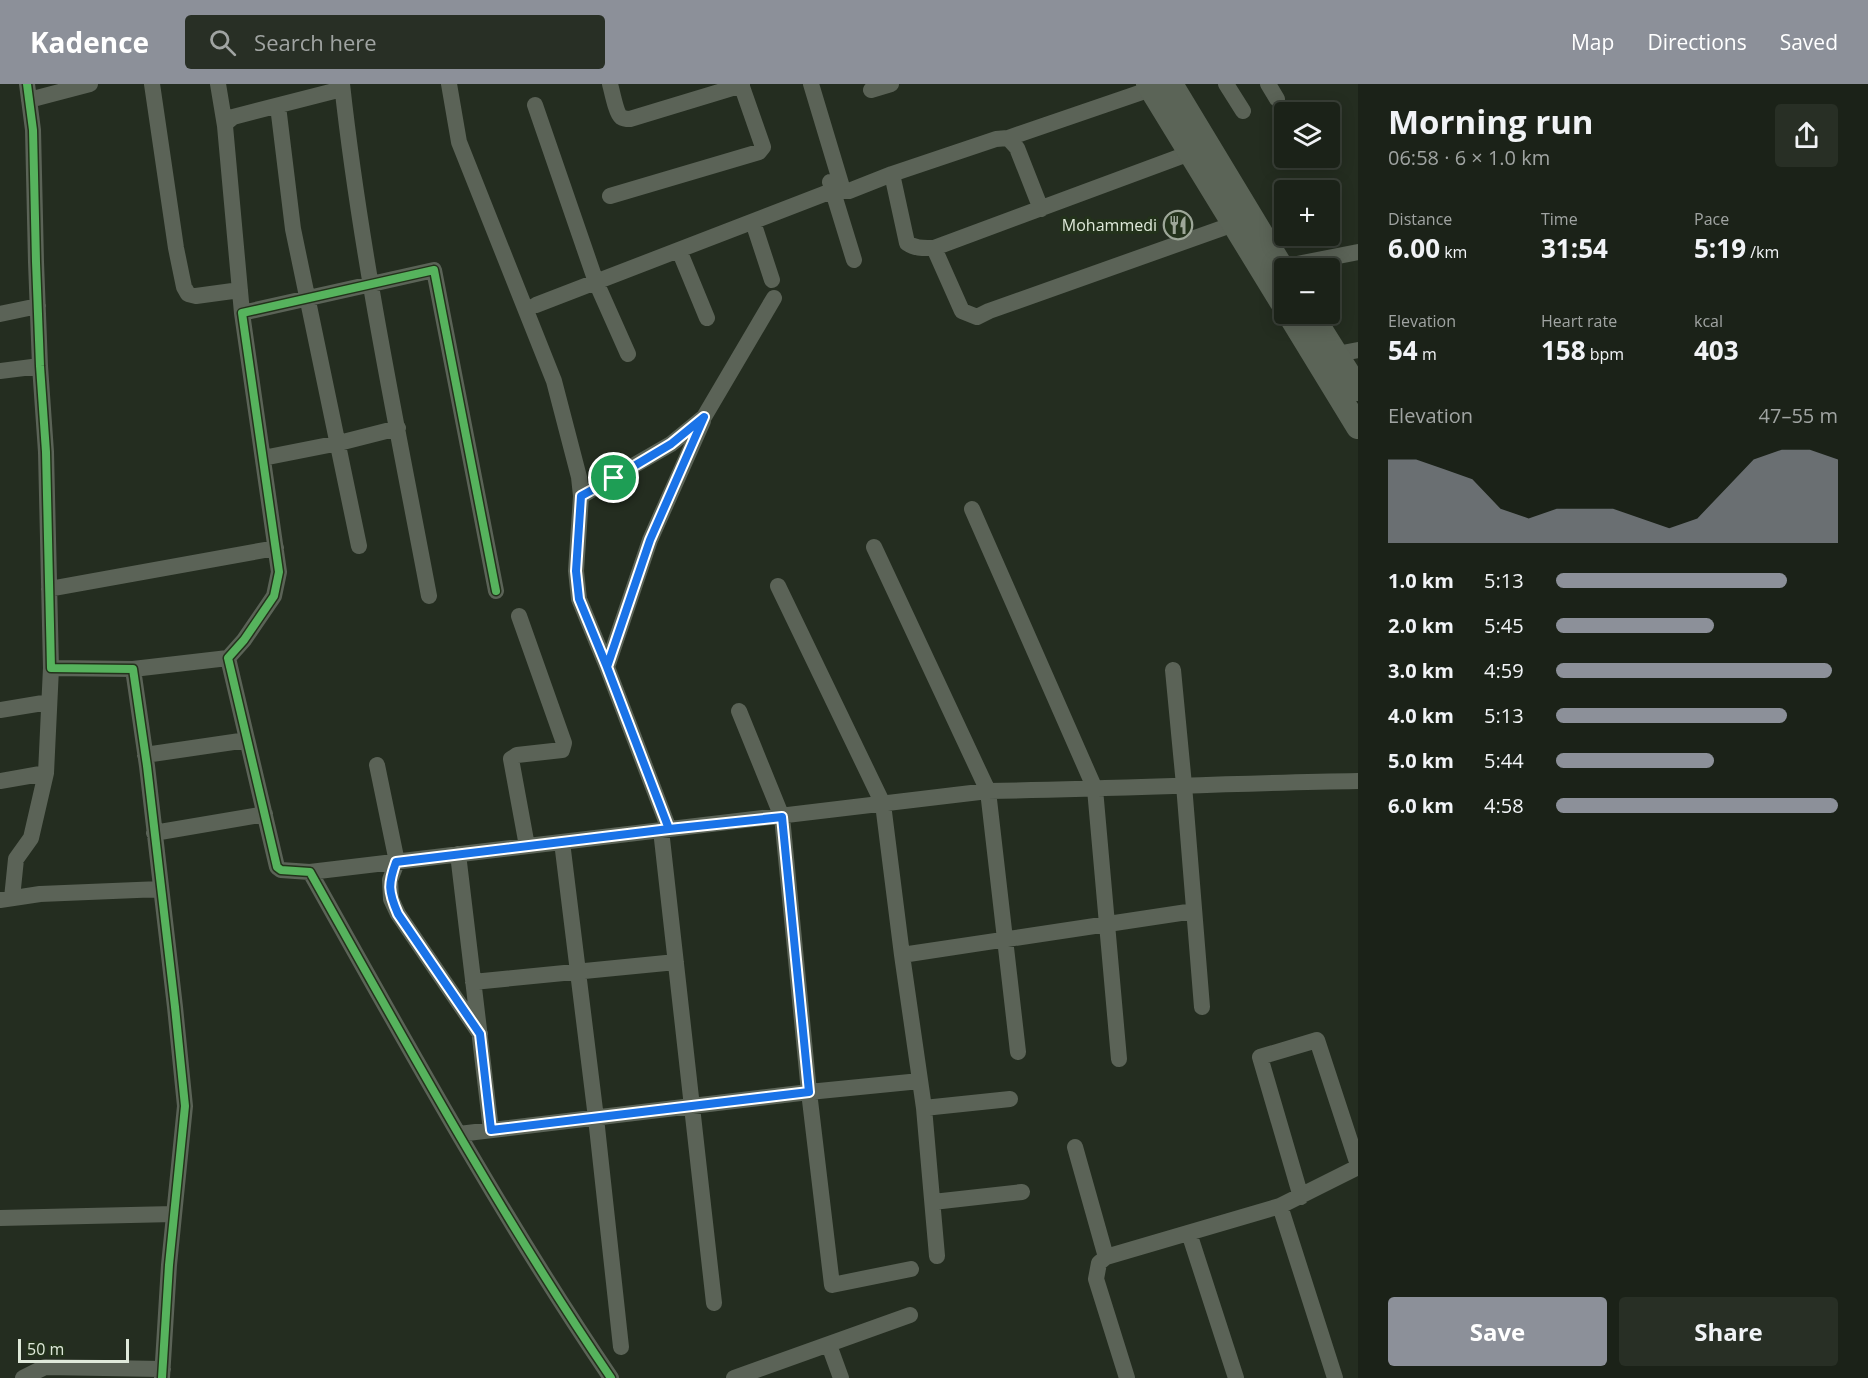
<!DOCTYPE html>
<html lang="en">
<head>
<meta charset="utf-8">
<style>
  :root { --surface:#1b2218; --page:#282f25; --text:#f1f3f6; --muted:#a0a4a2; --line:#393f37; --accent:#8c9099 }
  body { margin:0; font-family:"Open Sans",sans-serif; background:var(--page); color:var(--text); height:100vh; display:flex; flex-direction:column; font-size:22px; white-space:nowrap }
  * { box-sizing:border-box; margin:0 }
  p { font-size:20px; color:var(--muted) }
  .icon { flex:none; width:33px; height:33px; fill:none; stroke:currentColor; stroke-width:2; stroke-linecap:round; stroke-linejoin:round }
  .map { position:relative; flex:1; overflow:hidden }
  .side { display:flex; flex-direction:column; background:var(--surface); width:510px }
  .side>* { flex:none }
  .fabs { position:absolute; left:1274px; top:18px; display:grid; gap:12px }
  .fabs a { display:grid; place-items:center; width:66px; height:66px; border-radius:6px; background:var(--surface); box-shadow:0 3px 15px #0003,0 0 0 2px var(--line); font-size:30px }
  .scale { position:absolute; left:18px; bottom:15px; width:111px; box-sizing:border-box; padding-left:6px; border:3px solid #dfe9da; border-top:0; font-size:16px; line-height:21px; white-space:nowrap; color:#dfe9da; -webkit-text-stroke:4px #23321b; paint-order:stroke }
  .pin { position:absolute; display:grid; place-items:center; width:51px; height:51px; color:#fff; margin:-26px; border:3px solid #fff; border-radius:50%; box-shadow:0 2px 6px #0007 }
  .round { display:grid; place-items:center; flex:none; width:63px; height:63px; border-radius:6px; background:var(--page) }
  .overview { display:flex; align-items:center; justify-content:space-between; height:102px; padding:0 30px }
  h1 { font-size:33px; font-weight:700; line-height:45px }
  .figures { display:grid; grid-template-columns:repeat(3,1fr); gap:9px; height:102px; padding:6px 30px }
  .figures div { display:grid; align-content:center }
  .figures b { font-size:26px; font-weight:700 }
  .figures small { font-size:16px; font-weight:400 }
  .figures p { font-size:16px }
  .chart { height:168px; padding:12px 30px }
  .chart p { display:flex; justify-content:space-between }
  .chart svg { width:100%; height:108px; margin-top:6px; fill:var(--accent); opacity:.7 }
  .action { display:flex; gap:12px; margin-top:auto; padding:12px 30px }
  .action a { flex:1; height:69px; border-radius:6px; background:var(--accent); color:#fff; font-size:24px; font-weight:700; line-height:69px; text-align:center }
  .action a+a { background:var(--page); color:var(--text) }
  ul { padding:0 30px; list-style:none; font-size:20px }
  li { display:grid; grid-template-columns:96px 72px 1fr; align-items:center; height:45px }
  li i { height:15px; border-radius:8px; background:var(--accent) }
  header { display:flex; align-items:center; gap:36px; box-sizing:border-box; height:84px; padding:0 30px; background:var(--accent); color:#fff }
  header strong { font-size:28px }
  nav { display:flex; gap:33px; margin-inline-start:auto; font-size:21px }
  .search { width:420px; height:54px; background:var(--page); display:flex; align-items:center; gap:15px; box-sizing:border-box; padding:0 21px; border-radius:6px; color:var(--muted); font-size:22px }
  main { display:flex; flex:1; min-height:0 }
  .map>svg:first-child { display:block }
</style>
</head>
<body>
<header>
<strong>Kadence</strong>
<div class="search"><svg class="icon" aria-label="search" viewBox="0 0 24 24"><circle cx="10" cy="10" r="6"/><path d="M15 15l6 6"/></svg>Search here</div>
<nav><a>Map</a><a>Directions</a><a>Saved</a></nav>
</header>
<main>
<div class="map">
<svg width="1358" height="1294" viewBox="0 0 1358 1294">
  <rect width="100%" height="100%" fill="#242d20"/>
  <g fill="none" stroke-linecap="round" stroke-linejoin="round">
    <!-- street -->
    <path stroke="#5b6357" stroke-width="16" d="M 27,0 L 33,46 L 36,178 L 40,282 L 46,368 L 51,584 L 133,585 L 147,682 L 175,923 L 185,1022 L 169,1181 L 162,1294
      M 152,0 L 176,164 L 184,203 L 188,210 L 196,212 L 240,206
      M 218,0 L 225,42
      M 342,0 C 361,172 397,342 429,512
      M 449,0 L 459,58 L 554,297 L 579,393 L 581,412 L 576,487 L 579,515 L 607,583 L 669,745
      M 610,0 C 612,7 616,29 621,33 C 624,35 627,35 630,35 L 742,1
      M 811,0 L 842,103 L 845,107 L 849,107 L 892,90 L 996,55 L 1008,54 L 1017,64 L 1041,125
      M 1226,0 L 1243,27
      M 1268,0 L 1277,15
      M 871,6 L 891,0
      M 29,16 L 90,0
      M 535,21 L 596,198 L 628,270
      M 278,22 L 293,145 L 359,462
      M 1008,54 L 1151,5
      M 892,90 L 907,159 C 916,165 924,164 934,164 L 1190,69
      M 830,98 L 854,176
      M 610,112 L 759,68 L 763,63 L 741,0
      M 753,138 L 772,196
      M 934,164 L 962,227 L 977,233 L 989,227 L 1234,140
      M 679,166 L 707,234
      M 1282,183 L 1358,168
      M 536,221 L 842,103
      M 242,229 L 225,42 L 227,38 L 233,33 L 342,5
      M 0,230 L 38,222
      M 1337,270 L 1358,266
      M 0,287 L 40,282
      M 263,374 L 339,359 L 398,344
      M 581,412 L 671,360 L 704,333 L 774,214
      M 972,425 L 1095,705 L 1119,975
      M 874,463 L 988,707 L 1018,968
      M 778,502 L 883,720 L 902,871 L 924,1024 L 937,1172
      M 49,505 L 276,464
      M 496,507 L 434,186 L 242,229 L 279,488 L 274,512 L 244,556 L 228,574 L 277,783 L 281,786 L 310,788 C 406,959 501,1132 611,1294
      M 519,532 L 564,659 L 562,666 L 517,671 L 511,675 L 527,762
      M 607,583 L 650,456 L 703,337
      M 133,585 L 228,574
      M 1173,586 L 1184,701 L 1202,923
      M 0,626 L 49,618
      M 739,627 L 782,733 L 809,1008 L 832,1201 L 911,1185
      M 145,671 L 247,656
      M 377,681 L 397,778 L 390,796 L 391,815 L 398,830 L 480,950
      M 0,697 L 46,689
      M 661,746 L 714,1219
      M 154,749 L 265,730
      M 562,758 L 596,1034 L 621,1263
      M 458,770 L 491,1046
      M 310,788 L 988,707 C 1111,705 1235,699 1358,697
      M 12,814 L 16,775 L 31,754 L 46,689 L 51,584
      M 0,816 L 40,810 L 161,805
      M 902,871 L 1194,827
      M 473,898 L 676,878
      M 924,1024 L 1010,1015
      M 459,1050 L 809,1008 L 920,997
      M 1075,1063 L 1106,1173
      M 1301,1113 L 1260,973 L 1317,956 L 1358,1081
      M 933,1118 L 1022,1108
      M 1280,1122 L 1335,1294
      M 0,1134 L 174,1130
      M 1189,1149 L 1236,1294
      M 829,1261 L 841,1294
      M 23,1294 L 45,1283 L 163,1285
      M 734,1294 L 910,1231
      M 1127,1294 L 1096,1195 L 1099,1179 L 1106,1173 L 1280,1122 L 1358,1083"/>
    <!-- secondary -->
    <path stroke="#5b6457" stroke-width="24" d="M 1148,0 L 1284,222
      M 1171,0 L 1284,187
      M 1289,230 L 1358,343
      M 1311,230 L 1358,305"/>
    <!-- cycleway casing -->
    <g stroke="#23321b" stroke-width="11">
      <path id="cycleway" d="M 27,0 L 33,46 L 36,178 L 40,282 L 46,368 L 51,584 L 133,585 L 147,682 L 175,923 L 185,1022 L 169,1181 L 162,1294
        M 496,507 L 434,186 L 242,229 L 279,488 L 274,512 L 244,556 L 228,574 L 277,783 L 281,786 L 310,788 C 406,959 501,1132 611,1294"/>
    </g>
    <!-- cycleway -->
    <use href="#cycleway" stroke="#56b35d" stroke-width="8"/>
  </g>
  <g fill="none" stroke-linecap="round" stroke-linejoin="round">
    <!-- route casing -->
    <g stroke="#fff" stroke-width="12">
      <path id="route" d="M 614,394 L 581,412 L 576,487 L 579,515 L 607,583 L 669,745 L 396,778 C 388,800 388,807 398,830 L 480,950 L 491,1046 L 809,1008 L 782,733 L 669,745 L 607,583 L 650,456 L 704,333 L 671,360 L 614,394"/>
    </g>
    <!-- route -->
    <use href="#route" stroke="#1a73e8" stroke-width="8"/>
  </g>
  <!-- icons -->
  <defs>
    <g id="restaurant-ring" transform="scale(1.5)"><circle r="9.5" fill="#23321b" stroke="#9ea799" stroke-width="1.5"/><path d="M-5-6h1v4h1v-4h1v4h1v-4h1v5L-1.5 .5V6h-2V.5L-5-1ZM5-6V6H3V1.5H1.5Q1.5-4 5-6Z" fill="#9ea799"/></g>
  </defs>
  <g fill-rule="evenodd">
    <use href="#restaurant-ring" x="1178" y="141"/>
  </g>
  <g text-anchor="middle" stroke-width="6" stroke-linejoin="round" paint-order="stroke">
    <!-- poi labels -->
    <g font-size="16" fill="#dfe9da" stroke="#23321b" text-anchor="end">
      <text x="1157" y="147">Mohammedi</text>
    </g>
  </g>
</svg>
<div class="fabs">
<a><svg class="icon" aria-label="layers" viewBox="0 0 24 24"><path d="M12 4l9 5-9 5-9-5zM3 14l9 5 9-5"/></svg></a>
<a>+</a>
<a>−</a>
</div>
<div class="scale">50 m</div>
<div class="pin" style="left:614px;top:394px;background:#1e9e55"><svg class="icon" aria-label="arrive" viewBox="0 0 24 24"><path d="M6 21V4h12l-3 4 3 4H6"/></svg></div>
</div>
<section class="side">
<div class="overview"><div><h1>Morning run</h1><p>06:58 · 6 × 1.0 km</p></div><a class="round"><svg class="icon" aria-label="share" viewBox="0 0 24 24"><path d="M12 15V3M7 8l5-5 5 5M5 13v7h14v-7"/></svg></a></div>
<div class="figures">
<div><p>Distance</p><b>6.00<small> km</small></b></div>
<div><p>Time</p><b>31:54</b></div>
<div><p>Pace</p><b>5:19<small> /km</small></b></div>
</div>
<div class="figures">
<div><p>Elevation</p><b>54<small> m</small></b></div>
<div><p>Heart rate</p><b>158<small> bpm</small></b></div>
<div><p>kcal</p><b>403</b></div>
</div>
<div class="chart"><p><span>Elevation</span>47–55 m</p>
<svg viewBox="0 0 160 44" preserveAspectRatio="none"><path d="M0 44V10L10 10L20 14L30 18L40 30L50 34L60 30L70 30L80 30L90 34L100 38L110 34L120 22L130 10L140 6L150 6L160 10V44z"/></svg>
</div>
<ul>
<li><b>1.0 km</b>5:13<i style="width:82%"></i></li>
<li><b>2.0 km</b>5:45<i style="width:56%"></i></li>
<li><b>3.0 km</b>4:59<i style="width:98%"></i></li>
<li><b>4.0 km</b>5:13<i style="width:82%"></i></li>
<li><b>5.0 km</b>5:44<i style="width:56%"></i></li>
<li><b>6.0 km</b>4:58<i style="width:100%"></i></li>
</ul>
<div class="action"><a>Save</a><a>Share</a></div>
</section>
</main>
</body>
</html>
